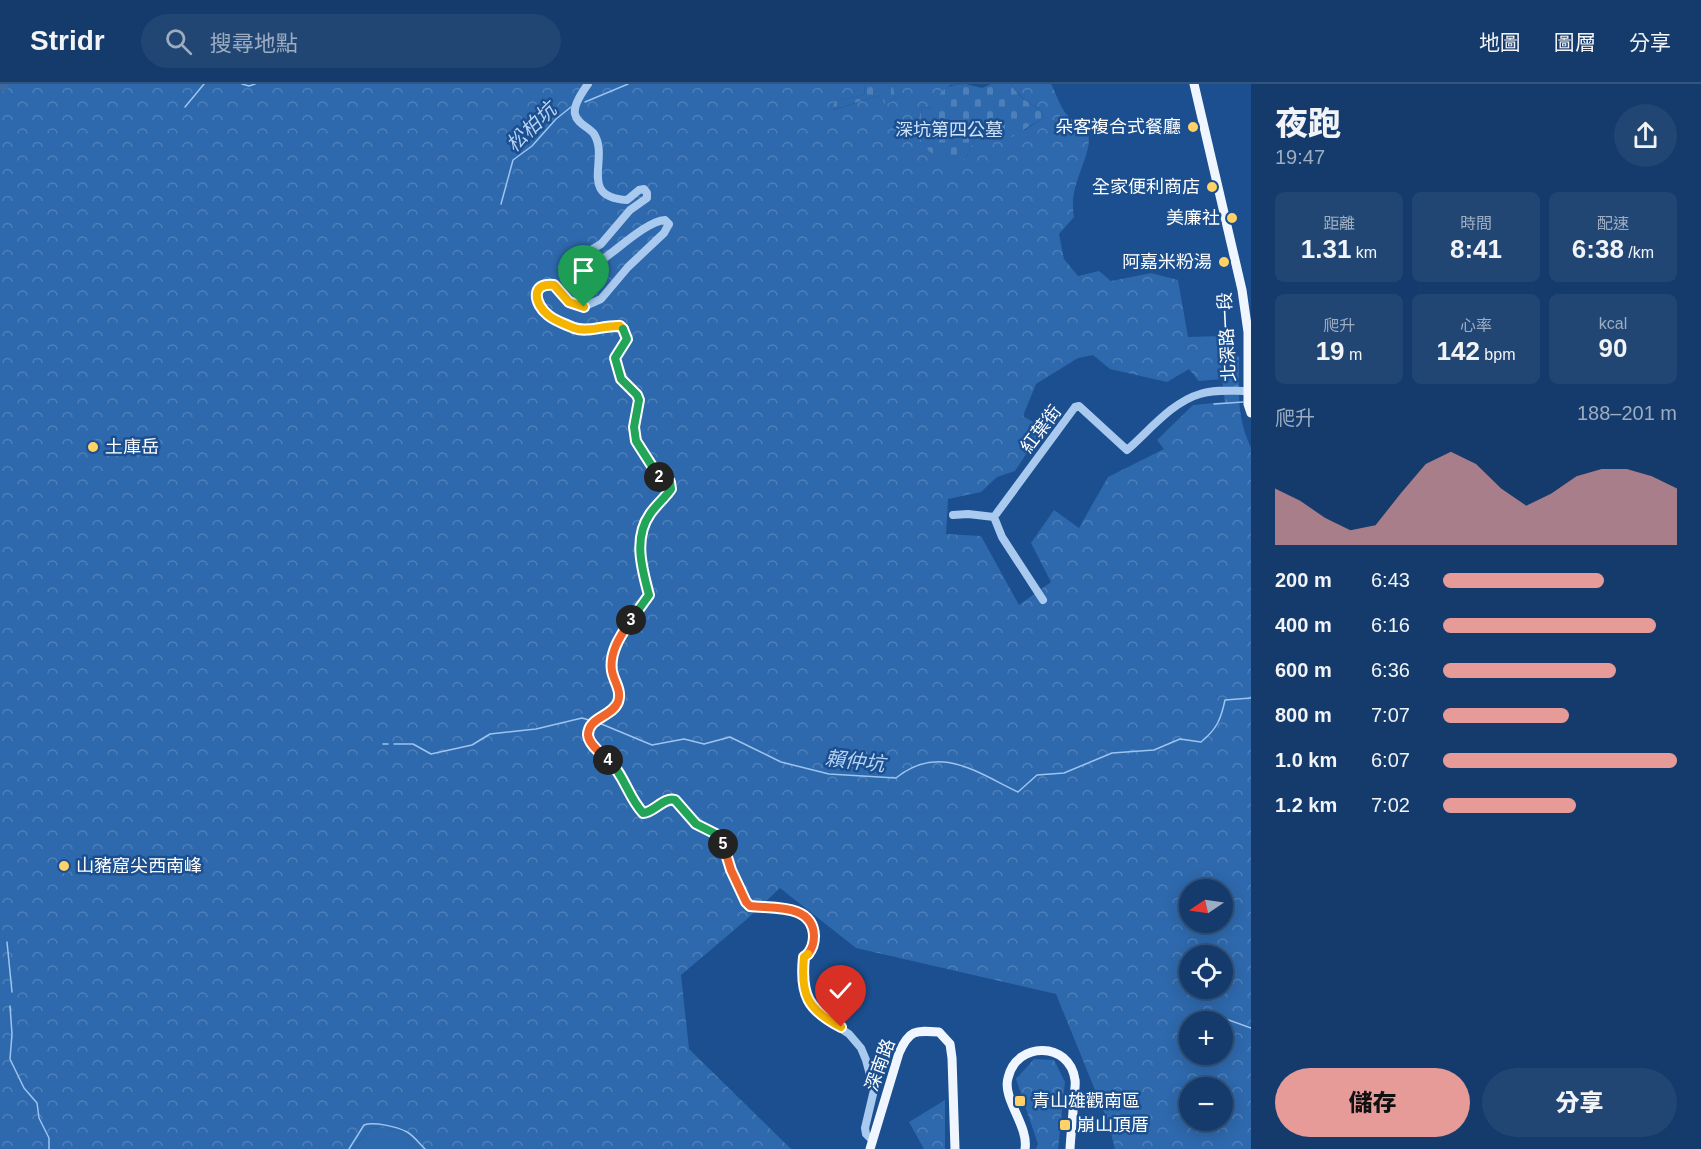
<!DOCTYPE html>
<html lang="zh-TW">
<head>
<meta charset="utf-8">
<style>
  :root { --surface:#143b6b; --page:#214673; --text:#f1f3f6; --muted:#9dadc1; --line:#33557e; --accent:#e69b98 }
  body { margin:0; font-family:Arial,"Noto Sans TC",sans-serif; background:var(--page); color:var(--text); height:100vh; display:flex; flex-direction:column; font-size:22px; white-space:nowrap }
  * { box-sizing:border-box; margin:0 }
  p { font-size:20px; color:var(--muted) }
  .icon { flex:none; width:33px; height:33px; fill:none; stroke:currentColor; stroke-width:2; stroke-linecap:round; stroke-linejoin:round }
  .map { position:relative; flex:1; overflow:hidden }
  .drawer { display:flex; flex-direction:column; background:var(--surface); width:450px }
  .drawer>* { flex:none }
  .needle { width:39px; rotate:257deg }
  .controls { position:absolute; left:1179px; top:795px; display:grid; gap:12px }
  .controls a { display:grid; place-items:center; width:54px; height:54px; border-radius:50%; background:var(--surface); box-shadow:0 3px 15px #0003,0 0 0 2px var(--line); font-size:30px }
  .pin { position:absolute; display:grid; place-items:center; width:51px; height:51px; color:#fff; margin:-62px -26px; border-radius:50% 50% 50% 0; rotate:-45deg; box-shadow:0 0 6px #0007 }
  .pin .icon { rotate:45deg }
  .km { position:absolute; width:30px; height:30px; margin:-15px; border-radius:50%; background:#222; color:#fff; font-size:16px; line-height:30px; text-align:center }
  .round { display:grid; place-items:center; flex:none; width:63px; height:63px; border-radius:32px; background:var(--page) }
  .summary { display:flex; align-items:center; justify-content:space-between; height:102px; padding:0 24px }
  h1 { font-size:33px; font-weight:800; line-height:45px }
  .stats { display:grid; grid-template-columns:repeat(3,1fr); gap:9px; height:102px; padding:6px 24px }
  .stats div { display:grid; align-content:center; border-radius:9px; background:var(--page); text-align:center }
  .stats b { font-size:26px; font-weight:800 }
  .stats small { font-size:16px; font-weight:400 }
  .stats p { font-size:16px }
  .chart { height:168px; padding:12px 24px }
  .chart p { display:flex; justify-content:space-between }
  .chart svg { width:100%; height:108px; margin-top:6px; fill:var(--accent); opacity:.7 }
  .action { display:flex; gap:12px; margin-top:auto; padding:12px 24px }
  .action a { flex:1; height:69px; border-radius:36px; background:var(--accent); color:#111; font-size:24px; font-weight:800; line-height:69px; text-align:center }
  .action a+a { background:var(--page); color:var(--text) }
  ul { padding:0 24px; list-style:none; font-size:20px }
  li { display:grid; grid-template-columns:96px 72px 1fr; align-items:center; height:45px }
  li i { height:15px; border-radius:8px; background:var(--accent) }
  header { display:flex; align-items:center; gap:36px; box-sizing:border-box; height:84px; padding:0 30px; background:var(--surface); border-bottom:2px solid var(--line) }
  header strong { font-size:28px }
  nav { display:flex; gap:33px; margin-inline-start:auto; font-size:21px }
  .search { width:420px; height:54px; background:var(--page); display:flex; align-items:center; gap:15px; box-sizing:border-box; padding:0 21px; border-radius:33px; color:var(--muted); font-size:22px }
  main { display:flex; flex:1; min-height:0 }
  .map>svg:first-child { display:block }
</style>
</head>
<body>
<header>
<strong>Stridr</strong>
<div class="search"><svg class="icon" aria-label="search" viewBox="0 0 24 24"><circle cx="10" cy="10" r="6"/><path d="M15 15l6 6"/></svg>搜尋地點</div>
<nav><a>地圖</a><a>圖層</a><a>分享</a></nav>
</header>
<main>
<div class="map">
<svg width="1251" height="1065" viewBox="0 0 1251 1065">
  <defs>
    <pattern id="forest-crowns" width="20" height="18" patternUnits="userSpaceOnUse" patternTransform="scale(1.5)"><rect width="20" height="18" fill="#2e69ad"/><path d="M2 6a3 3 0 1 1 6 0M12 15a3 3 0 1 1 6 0" fill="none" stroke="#4d80b9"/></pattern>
    <pattern id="cemetery-stones" width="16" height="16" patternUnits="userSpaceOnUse" patternTransform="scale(1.5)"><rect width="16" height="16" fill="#2e69ad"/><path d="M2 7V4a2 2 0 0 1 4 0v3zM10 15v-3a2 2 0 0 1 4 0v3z" fill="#4d80b9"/></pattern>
  </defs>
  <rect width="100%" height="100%" fill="#1b4f8f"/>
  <!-- forest -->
  <path fill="url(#forest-crowns)" fill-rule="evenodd" d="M 0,0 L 865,0 L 864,11 L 835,17 L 833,26 L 881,11 L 895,16 L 893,0 L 963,0 L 950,1 L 934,24 L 922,23 L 917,42 L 913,49 L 965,76 L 978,47 L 989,43 L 1025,46 L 1043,34 L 1041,26 C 1029,19 1018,12 1011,0 L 1051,0 C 1061,19 1063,38 1087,40 C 1088,47 1090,56 1088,64 C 1082,88 1069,107 1074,133 L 1059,150 L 1064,175 L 1078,192 L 1099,187 L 1111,197 L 1151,189 L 1178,196 L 1188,253 L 1221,252 L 1229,274 L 1239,272 C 1239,308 1236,331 1251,364 L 1251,1065 L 1115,1065 L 1108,1038 L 1056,910 L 856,864 L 780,804 L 746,836 L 681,891 L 689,965 L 791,1065 L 420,1065 L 404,1047 L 372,1043 L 352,1065 L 0,1065 ZM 1093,271 L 1110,285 L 1167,298 L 1189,285 L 1199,297 L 1222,295 L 1225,318 L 1193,321 L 1157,356 L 1164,365 L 1108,393 L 1079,444 L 1054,426 L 1031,459 L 1051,498 L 1019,521 L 981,452 L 946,450 L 948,415 L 981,408 L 997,393 L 1015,387 L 1043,344 L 1023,332 L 1036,300 L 1078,274 ZM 1190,806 L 1222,806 L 1222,838 L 1190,838 ZM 1190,872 L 1222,872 L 1222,904 L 1190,904 ZM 1190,938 L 1222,938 L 1222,970 L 1190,970 ZM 1190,1004 L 1222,1004 L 1222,1036 L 1190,1036 Z
    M 1034,975 L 1054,976 L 1065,998 L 1058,1065 L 1036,1065 L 1038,1060 L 1016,995 Z
    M 945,1016 L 945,1065 L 924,1065 L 909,1038 Z"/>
  <!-- cemetery -->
  <path fill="url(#cemetery-stones)" d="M 864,0 L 893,0 L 895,16 L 885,21 L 881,11 L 832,26 L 835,17 L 864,11 L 865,1 Z
    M 966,0 L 982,4 L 991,0 L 1011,0 C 1018,13 1029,19 1041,26 L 1043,34 L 1012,53 L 995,50 L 989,43 L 978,47 L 965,76 L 949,78 L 930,68 L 913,50 L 917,42 L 922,23 L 933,24 C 941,5 945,1 966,0 Z"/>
  <!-- park -->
  <path fill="#2e69ad" d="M 372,1043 L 404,1047 L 420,1065 L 352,1065 Z"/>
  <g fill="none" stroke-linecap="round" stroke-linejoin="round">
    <!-- stream -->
    <path stroke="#9cc4f0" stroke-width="1.5" d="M 242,0 L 249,2 L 255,0
      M 585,18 L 628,0
      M 185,23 L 204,0
      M 501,120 L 513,76 L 532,62 L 556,35 L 571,23
      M 1214,320 L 1243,318
      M 599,639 L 652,661 L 684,655 L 704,660 L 730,653 L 781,678 L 829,690 L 896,694 C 939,659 976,688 1018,708 L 1037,691 L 1064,689 L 1112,669 L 1154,666 L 1180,655 L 1201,658 C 1217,645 1221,635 1225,616 L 1251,614
      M 383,660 L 388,660
      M 394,660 L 413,660 L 431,670 L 472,661 L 490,650 L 536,645 L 582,634 L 589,636
      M 7,858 L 12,908
      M 10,922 L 12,950 L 10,975 L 24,1004 L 37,1019 L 39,1034 L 49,1054 L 49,1065
      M 1207,933 L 1226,935 L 1251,944
      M 349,1065 L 364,1041 C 373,1037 398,1043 407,1048 C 414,1052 419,1059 425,1065"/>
    <!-- highway-tunnel -->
    <path stroke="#3d69a0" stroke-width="10" stroke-dasharray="10 5" stroke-linecap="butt" d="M 0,4 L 6,0"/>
    <!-- minor -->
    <path stroke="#a9c9ee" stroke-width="8" d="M 588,0 C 583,7 573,21 575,30 C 577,40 589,43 594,50 C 610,75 577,113 627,116 L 639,106 L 644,105 L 647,109 L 647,114 L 630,126 L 601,160 L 586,169 L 590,180 L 596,180 C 613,170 646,137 665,136 L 669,140 L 664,149 L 628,183 L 601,215 L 592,219 L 584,223 L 569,218 L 554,201 C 530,197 534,220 548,231 C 555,237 565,241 574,244 C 588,249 604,240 620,242 L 625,248 L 627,255 L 615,275 L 621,295 L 637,311 L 639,316 L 634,343 L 638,361 L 656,391 L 670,398 L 671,401 L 671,405 L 667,412 L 654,424 L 643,442 L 641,476 L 649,511 C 634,531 607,561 612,588 C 614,599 622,607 617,619 C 612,633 588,633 588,651 C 589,664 606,673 614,682 C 626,696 630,716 643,729 L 653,726 L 670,715 L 675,716 L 696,740 L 718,751 L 746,818 L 750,822 C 772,825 813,820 814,852 C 814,861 811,867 804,873 L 803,902 L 812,922 L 823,933 L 849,950 L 861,964 L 866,976 L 874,1006 L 865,1044 L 866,1050 L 872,1056
      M 953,431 L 968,430 L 994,433
      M 994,433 L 1075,323 L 1079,322 L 1127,366 C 1149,347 1172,318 1200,310 C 1215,305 1232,307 1247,307
      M 994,433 L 1002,453 L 1043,516"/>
    <!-- major -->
    <path stroke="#f0f6ff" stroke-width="9" d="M 1194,0 L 1242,206 L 1248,248 L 1248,320 L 1251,329
      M 870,1065 L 899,969 C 909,946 915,946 939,948 L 950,960 L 952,974 L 955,1065
      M 1025,1065 C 1029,1042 1002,1015 1008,994 C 1016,957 1070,957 1075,996 C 1076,1001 1074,1009 1074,1014 C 1073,1031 1071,1048 1070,1065"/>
  </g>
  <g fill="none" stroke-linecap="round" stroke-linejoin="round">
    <!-- split-1 casing -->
    <g stroke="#fff" stroke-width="12">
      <path id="split-1" d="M 584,223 L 569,218 L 554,201 C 530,198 534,220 548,231 C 555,237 565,240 574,244 C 588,249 604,241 620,242 L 623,245"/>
    </g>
    <!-- split-2 casing -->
    <g stroke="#fff" stroke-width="12">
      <path id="split-2" d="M 623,245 L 627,255 L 615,274 L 621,295 L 637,311 L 639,316 L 634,343 L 636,357 L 659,393"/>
    </g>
    <!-- split-3 casing -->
    <g stroke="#fff" stroke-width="12">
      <path id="split-3" d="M 631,536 L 649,511 C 642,485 633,454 650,430 C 656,421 665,414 671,405 L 670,398 L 659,393"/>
    </g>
    <!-- split-4 casing -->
    <g stroke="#fff" stroke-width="12">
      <path id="split-4" d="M 608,676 C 601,669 589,661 588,651 C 588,633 612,633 618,618 C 622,606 614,598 612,587 C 609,568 621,551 631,536"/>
    </g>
    <!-- split-5 casing -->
    <g stroke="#fff" stroke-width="12">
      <path id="split-5" d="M 608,676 C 624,690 628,713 643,729 C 655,728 663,713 675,716 L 696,740 L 718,751 L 723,760"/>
    </g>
    <!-- split-6 casing -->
    <g stroke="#fff" stroke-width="12">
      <path id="split-6" d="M 723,760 L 731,786 L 746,818 L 750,822 C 772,825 813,819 814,852 C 814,859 812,865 808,870"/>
    </g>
    <!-- split-7 casing -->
    <g stroke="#fff" stroke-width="12">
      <path id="split-7" d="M 808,870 L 804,873 C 800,911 808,926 841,943"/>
    </g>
    <!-- split-1 -->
    <use href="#split-1" stroke="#f5b400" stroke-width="8"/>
    <!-- split-2 -->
    <use href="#split-2" stroke="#22a559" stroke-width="8"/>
    <!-- split-3 -->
    <use href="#split-3" stroke="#22a559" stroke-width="8"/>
    <!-- split-4 -->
    <use href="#split-4" stroke="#f0652b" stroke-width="8"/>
    <!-- split-5 -->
    <use href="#split-5" stroke="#22a559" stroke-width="8"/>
    <!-- split-6 -->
    <use href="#split-6" stroke="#f0652b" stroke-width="8"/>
    <!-- split-7 -->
    <use href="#split-7" stroke="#f5b400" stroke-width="8"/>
  </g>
  <!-- markers -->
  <g fill="#ffd166" stroke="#1b4f8f" stroke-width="2">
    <circle cx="1193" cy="43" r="6"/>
    <circle cx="1212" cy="103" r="6"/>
    <circle cx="1232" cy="134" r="6"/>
    <circle cx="1224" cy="178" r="6"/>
    <circle cx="93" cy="363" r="6"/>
    <circle cx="64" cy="782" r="6"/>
    <rect x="1014" y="1011" width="12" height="12" rx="3"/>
    <rect x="1059" y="1035" width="12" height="12" rx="3"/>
  </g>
  <g text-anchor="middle" stroke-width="5" stroke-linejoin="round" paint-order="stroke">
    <!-- poi labels -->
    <g font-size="18" fill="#fff" stroke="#1b4f8f" text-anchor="end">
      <text x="1181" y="49">朵客複合式餐廳</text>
      <text x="1200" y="109">全家便利商店</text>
      <text x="1220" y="140">美廉社</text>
      <text x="1212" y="184">阿嘉米粉湯</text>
      <text x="105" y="369" text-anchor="start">土庫岳</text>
      <text x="76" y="788" text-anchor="start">山豬窟尖西南峰</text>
      <text x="1032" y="1023" text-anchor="start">青山雄觀南區</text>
      <text x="1077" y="1047" text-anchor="start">崩山頂厝</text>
    </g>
    <!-- park labels -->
    <g font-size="18" fill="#cfe3fa" stroke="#1b4f8f">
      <text x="949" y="52">深坑第四公墓</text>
    </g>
    <!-- street labels -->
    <g font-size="18" fill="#fff" stroke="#1b4f8f">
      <text transform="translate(1227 253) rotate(-93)" y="6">北深路一段</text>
      <text transform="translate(1041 345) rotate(-53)" y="6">紅葉街</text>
      <text transform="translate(880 981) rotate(-70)" y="6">深南路</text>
    </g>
    <!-- water labels -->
    <g font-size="20" font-style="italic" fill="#b5d3f5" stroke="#1b4f8f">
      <text transform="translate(531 43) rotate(-44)" y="7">松柏坑</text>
      <text transform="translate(855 677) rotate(6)" y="7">賴仲坑</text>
    </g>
  </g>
</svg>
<div class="controls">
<a><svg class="needle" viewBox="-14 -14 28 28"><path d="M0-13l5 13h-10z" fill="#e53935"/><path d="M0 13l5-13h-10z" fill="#9dadc1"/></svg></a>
<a><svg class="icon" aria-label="locate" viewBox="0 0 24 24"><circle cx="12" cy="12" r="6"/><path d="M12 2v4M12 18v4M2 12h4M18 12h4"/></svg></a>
<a>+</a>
<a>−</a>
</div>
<div class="pin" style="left:584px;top:223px;background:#1e9e55"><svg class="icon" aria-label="arrive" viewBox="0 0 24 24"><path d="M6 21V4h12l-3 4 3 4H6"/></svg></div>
<div class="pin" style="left:841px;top:943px;background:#d93025"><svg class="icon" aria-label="check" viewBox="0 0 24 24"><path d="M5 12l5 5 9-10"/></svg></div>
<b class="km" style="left:659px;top:393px">2</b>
<b class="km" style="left:631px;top:536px">3</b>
<b class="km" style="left:608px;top:676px">4</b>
<b class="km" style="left:723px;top:760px">5</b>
</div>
<section class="drawer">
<div class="summary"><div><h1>夜跑</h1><p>19:47</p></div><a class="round"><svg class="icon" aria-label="share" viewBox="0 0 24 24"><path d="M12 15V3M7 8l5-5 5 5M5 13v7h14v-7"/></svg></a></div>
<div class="stats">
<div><p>距離</p><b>1.31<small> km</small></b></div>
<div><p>時間</p><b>8:41</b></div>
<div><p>配速</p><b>6:38<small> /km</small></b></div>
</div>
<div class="stats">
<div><p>爬升</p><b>19<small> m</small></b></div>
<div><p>心率</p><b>142<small> bpm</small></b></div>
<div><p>kcal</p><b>90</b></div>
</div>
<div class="chart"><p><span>爬升</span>188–201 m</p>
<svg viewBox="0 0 160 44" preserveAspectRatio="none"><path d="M0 44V21L10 26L20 33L30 38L40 36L50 23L60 11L70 6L80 11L90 21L100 28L110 23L120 16L130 13L140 13L150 16L160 21V44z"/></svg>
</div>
<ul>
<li><b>200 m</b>6:43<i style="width:69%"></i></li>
<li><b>400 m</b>6:16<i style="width:91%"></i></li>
<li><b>600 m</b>6:36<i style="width:74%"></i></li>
<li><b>800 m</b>7:07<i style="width:54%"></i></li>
<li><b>1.0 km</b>6:07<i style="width:100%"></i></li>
<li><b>1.2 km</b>7:02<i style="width:57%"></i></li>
</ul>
<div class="action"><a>儲存</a><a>分享</a></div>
</section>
</main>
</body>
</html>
